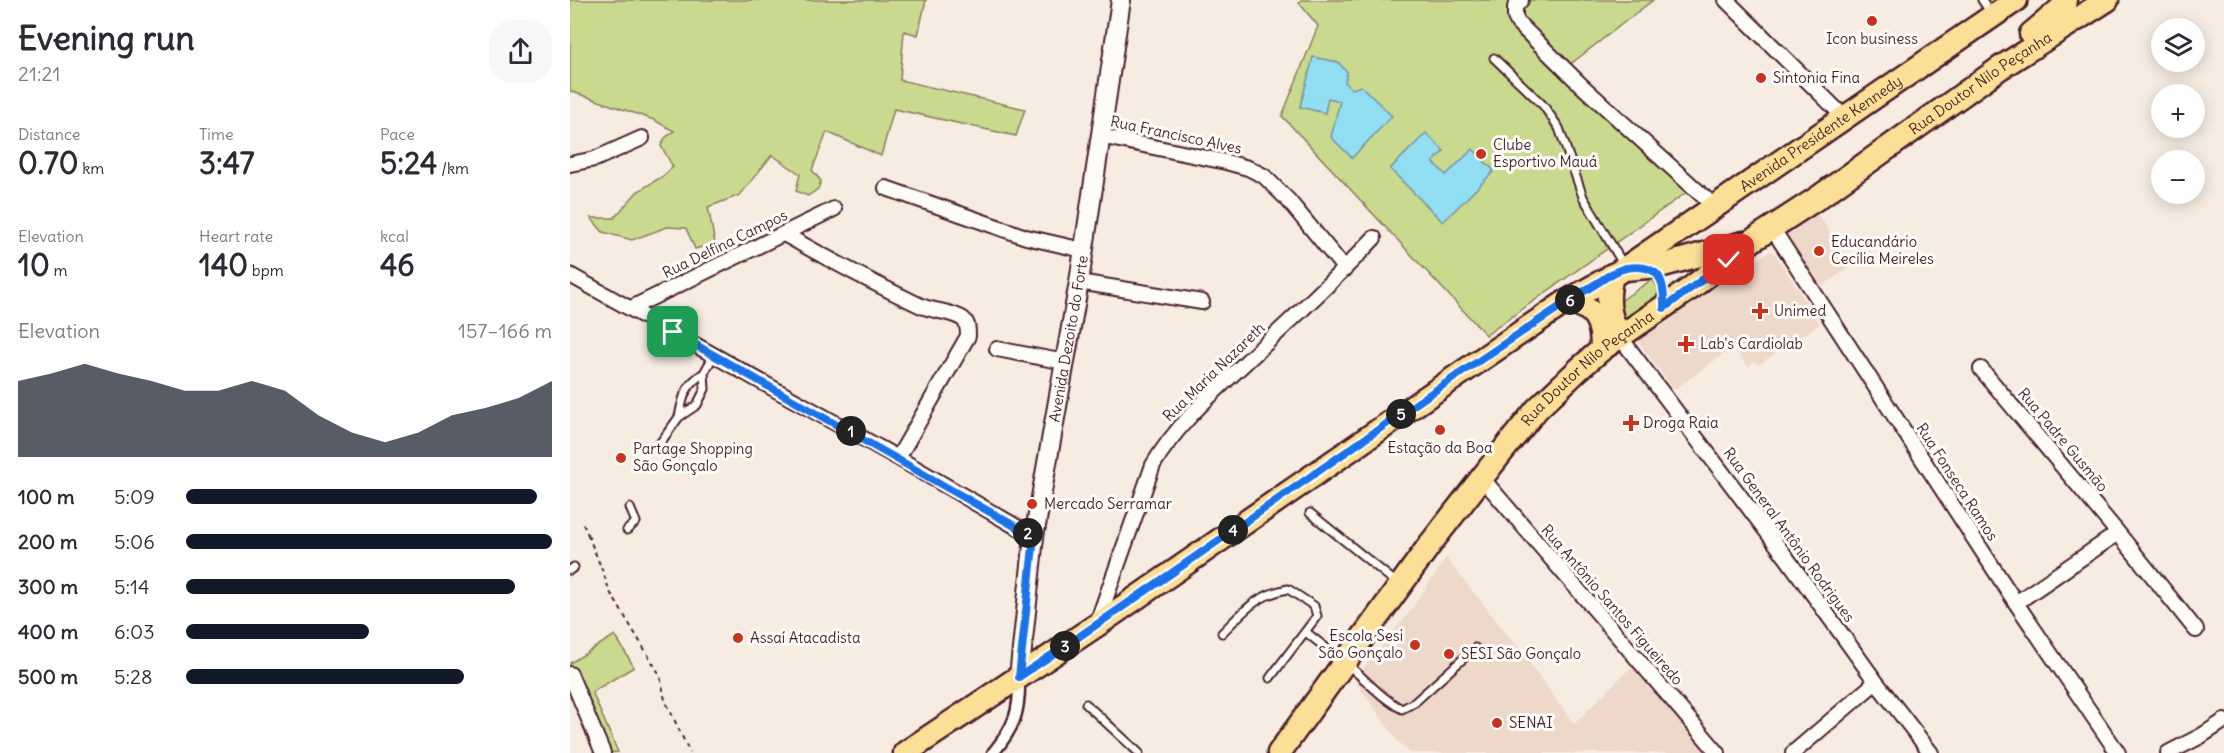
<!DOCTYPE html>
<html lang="en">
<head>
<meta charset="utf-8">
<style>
  :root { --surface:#fff; --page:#f7f7f7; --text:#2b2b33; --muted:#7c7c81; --accent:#111827 }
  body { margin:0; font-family:Delius,sans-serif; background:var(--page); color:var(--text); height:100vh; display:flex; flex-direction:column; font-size:22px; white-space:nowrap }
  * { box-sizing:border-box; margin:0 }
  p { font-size:20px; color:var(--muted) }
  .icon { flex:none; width:33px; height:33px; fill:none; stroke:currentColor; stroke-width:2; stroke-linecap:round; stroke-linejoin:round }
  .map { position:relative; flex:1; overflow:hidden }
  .side { display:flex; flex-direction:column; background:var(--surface); width:570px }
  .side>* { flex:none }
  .fabs { position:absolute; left:1581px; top:18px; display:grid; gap:12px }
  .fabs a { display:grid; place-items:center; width:54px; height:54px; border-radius:50%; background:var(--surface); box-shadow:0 3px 15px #0003; font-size:30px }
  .pin { position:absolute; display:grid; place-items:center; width:51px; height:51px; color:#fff; margin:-26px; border-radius:12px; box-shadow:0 3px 9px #0006 }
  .km { position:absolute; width:30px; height:30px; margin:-15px; border-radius:50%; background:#222; color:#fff; font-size:16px; line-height:30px; text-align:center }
  .round { display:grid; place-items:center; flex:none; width:63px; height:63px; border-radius:24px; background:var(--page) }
  .summary { display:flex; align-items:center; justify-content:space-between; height:102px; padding:0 18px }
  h1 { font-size:33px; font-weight:700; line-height:45px }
  .metrics { display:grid; grid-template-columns:repeat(3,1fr); gap:9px; height:102px; padding:6px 18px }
  .metrics div { display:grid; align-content:center }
  .metrics b { font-size:30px; font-weight:700 }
  .metrics small { font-size:16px; font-weight:400 }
  .metrics p { font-size:16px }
  .chart { height:168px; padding:12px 18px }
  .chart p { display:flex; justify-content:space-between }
  .chart svg { width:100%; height:108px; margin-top:6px; fill:var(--accent); opacity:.7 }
  ul { padding:0 18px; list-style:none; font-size:20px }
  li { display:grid; grid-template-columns:96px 72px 1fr; align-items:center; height:45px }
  li i { height:15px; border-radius:8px; background:var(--accent) }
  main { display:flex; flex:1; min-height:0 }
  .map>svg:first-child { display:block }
</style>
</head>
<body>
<main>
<section class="side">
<div class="summary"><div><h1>Evening run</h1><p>21:21</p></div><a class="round"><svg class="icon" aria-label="share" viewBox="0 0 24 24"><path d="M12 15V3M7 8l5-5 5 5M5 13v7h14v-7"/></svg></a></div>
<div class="metrics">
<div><p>Distance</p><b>0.70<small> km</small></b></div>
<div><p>Time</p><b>3:47</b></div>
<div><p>Pace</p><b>5:24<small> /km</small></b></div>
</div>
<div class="metrics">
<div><p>Elevation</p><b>10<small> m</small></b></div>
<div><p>Heart rate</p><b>140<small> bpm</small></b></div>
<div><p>kcal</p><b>46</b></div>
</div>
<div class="chart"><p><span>Elevation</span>157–166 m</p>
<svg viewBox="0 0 160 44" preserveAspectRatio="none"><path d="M0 44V13L10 10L20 6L30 10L40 13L50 17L60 17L70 13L80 17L90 27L100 34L110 38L120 34L130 27L140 24L150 20L160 13V44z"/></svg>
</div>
<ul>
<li><b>100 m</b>5:09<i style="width:96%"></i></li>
<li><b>200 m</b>5:06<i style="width:100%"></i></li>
<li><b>300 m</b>5:14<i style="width:90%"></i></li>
<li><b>400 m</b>6:03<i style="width:50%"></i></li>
<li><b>500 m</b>5:28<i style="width:76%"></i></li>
</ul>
</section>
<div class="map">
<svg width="1654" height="753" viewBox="0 0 1654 753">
  <rect width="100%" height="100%" fill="#f6ece2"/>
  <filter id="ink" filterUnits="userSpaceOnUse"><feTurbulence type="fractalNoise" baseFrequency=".0167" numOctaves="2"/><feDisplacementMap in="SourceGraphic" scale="12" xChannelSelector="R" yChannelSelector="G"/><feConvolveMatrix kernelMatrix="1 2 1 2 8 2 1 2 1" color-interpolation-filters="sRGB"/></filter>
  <g filter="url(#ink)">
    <!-- built -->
    <path fill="#eed8c9" d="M 1248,214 L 1283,265 L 1249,288 L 1214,237 Z
      M 1200,251 L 1205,254 L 1250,324 L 1188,365 L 1185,361 L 1178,367 L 1163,347 L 1104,390 L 1068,341 Z
      M 876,558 L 946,645 L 1004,724 L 1062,666 L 1138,753 L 840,753 L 828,741 L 784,680 L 838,614 Z"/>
    <!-- green -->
    <path fill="#c9d98d" stroke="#8a7c5c" stroke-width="1.5" d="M 0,0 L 356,0 L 348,35 L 334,31 L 330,80 L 455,109 L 446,136 L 324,109 L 311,156 L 257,132 L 242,170 L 251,181 L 248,189 L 238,196 L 226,191 L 230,174 L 202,155 L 170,195 L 138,207 L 145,243 L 125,249 L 116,228 L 97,227 L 62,240 L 33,232 L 21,218 L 44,218 L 67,192 L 93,176 L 103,167 L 91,146 L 95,138 L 104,131 L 84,120 L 0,91 Z
      M 731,0 L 1083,0 L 989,73 L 1117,192 L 916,335 L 712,116 L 748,26 L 729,3 Z
      M 1081,280 L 1083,280 L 1088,289 L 1086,303 L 1053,325 L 1049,302 Z
      M 45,635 L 64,667 L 22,692 L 48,752 L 39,753 L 0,663 Z"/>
    <!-- water -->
    <path fill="#91ddf1" stroke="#7591a2" stroke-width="1.5" d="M 743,57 L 768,62 L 777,72 L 775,82 L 782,89 L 791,86 L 822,116 L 782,158 L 761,137 L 770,101 L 758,98 L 755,113 L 730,107 Z
      M 856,133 L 874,151 L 863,162 L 876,175 L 903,149 L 924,171 L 873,222 L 820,169 Z"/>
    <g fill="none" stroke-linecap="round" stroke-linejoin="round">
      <!-- service casing -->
      <g stroke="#4a1f2b" stroke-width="11">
        <path id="service" d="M 1412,0 L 1421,13
          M 924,58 L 973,105 L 989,128 L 1013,197 L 1053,264
          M 109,417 C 113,396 115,385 134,373
          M 88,446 L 109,417 L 127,405 L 135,389 L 134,373 L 144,355
          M 740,513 L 828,584
          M 57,530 L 66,522 L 60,508
          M 0,570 L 4,567
          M 736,632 C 750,644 764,653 777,664 C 795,679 811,698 832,709 L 845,702 L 905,648
          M 652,633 C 674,611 686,595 718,589 L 744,606 L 747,616 L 700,678
          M 516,704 L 569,753"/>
      </g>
      <!-- pedestrian casing -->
      <g stroke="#4a1f2b" stroke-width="15">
        <path id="pedestrian" d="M 423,753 C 445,726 450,712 449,677"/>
      </g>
      <!-- minor casing -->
      <g stroke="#4a1f2b" stroke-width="18">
        <path id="minor" d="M 951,0 L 945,7 L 945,17 L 948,23 L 1011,85 L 1144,206
          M 1156,0 L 1274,117
          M 530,136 L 656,162 L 678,168 L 694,176 L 718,200 L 775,269
          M 0,164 L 25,159 L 72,138
          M 316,188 L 456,237 L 513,250
          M 1202,228 L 1446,603 L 1548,753
          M 214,234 C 258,259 303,283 349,305 C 363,312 380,310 393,319 C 398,323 398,329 398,336 L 328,458
          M 0,275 L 328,458 L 464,537
          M 509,282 L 632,302
          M 61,308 L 264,209
          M 1050,337 L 1216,557 L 1306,682 L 1361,753
          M 427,349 L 495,362
          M 1411,369 L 1548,533 L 1626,630
          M 912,478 L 1148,753
          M 1446,603 L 1548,533
          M 527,623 L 583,465 C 607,424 641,395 675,363 C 719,322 763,282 804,238
          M 0,674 L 33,753
          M 1223,753 L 1306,682
          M 1598,753 L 1631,736 L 1654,721"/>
      </g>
      <!-- tertiary casing -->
      <g stroke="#4a1f2b" stroke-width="22">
        <g id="tertiary">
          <path id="s1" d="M 449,677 L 464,537 L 509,282 L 551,0"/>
        </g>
      </g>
      <!-- primary casing -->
      <g stroke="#4a1f2b" stroke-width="27">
        <g id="primary">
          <path d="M 1461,34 L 1494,6 L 1495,0"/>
          <path d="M 1054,269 L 1090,266 L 1173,243"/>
          <path d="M 1042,275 C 1037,296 1037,315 1049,334"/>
          <path d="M 994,303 C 1025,304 1032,321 1032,349"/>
          <path id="s2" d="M 335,753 L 527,625 L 890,374 L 994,303 L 1054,269 L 1446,0"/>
          <path id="s3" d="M 709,753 L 861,543 L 932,452 L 967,409 L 1009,369 L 1032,349 L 1121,288 L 1183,240 L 1249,197 L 1430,68 L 1537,0"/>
        </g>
      </g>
      <!-- path -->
      <path stroke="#4a1f2b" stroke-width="2" stroke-dasharray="4.5 4.5" stroke-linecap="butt" d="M 13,524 L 18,535
        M 31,567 L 40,592 L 90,675 L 95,700 L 120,753"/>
      <!-- service -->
      <use href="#service" stroke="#fdfcf7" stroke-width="7"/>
      <!-- pedestrian -->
      <use href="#pedestrian" stroke="#fdfcf7" stroke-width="10"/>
      <!-- minor -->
      <use href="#minor" stroke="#fdfcf7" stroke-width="14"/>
      <!-- tertiary -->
      <use href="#tertiary" stroke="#fdfcf7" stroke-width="18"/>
      <!-- primary -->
      <use href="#primary" stroke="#fbdf96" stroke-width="22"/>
      <!-- path-bridge -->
      <path stroke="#4a1f2b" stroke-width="2" stroke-dasharray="4.5 4.5" stroke-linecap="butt" d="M 18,535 L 31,567"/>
    </g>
  </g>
  <g fill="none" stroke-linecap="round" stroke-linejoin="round" filter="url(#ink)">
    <!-- route casing -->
    <g stroke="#fff" stroke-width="12">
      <path id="route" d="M 103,332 L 464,537 L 449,677 C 609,571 765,457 925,350 C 958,328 990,306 1024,285 C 1034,279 1045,270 1056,268 C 1089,263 1095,279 1094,308 L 1159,260"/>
    </g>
    <!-- route -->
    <use href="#route" stroke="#1a73e8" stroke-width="8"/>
  </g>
  <!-- markers -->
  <g fill="#c8321e" stroke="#fdfcf7" stroke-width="2">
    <circle cx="1302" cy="21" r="6"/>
    <circle cx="1191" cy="78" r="6"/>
    <circle cx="911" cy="154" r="6"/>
    <circle cx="1249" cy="251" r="6"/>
    <path d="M1187 302h6v6h6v6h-6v6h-6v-6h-6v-6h6z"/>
    <path d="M1113 335h6v6h6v6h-6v6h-6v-6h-6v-6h6z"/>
    <path d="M1058 414h6v6h6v6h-6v6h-6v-6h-6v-6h6z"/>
    <circle cx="870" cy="430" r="6"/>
    <circle cx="51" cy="458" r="6"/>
    <circle cx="462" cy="504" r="6"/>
    <circle cx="168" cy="638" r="6"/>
    <circle cx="845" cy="645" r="6"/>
    <circle cx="879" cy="654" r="6"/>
    <circle cx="927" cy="723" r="6"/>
  </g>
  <g text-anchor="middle" stroke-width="6" stroke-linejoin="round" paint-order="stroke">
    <!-- poi labels -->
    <g font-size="15" fill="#4a1f2b" stroke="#fdfcf7" text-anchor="start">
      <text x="1302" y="44" text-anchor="middle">Icon business</text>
      <text x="1203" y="83">Sintonia Fina</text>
      <text x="923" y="150">Clube<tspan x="923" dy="17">Esportivo Mauá</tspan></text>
      <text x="1261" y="247">Educandário<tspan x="1261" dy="17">Cecília Meireles</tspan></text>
      <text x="1204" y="316">Unimed</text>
      <text x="1130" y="349">Lab's Cardiolab</text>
      <text x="1073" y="428">Droga Raia</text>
      <text x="870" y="453" text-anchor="middle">Estação da Boa</text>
      <text x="63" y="454">Partage Shopping<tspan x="63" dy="17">São Gonçalo</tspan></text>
      <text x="474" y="509">Mercado Serramar</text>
      <text x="833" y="641" text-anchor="end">Escola Sesi<tspan x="833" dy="17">São Gonçalo</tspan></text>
      <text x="180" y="643">Assaí Atacadista</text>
      <text x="891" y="659">SESI São Gonçalo</text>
      <text x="939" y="728">SENAI</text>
    </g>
    <!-- street labels -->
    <g font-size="15" fill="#4a1f2b" stroke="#fdfcf7">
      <text dy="5" stroke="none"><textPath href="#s3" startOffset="981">Rua Doutor Nilo Peçanha</textPath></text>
      <text dy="5" stroke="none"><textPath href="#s2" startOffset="1106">Avenida Presidente Kennedy</textPath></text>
      <text transform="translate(606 135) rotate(12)" y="5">Rua Francisco Alves</text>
      <text transform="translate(155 244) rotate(-26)" y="5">Rua Delfina Campos</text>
      <text dy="5" stroke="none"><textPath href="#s1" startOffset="342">Avenida Dezoito do Forte</textPath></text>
      <text dy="5" stroke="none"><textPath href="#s3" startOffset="495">Rua Doutor Nilo Peçanha</textPath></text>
      <text transform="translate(644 372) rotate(-44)" y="5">Rua Maria Nazareth</text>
      <text transform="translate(1493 440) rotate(50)" y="5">Rua Padre Gusmão</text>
      <text transform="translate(1387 482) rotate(57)" y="5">Rua Fonseca Ramos</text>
      <text transform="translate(1219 535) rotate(54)" y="5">Rua General Antônio Rodrigues</text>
      <text transform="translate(1042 605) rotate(49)" y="5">Rua Antônio Santos Figueiredo</text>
    </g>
  </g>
</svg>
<div class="fabs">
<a><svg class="icon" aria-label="layers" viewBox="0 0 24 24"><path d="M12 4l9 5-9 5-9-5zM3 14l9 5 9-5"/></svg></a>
<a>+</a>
<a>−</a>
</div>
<div class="pin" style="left:103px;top:332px;background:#1e9e55"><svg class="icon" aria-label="arrive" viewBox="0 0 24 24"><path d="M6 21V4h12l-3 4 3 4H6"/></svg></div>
<div class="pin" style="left:1159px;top:260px;background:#d93025"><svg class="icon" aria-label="check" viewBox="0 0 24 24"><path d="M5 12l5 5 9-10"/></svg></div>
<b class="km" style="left:281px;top:431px">1</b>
<b class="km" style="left:458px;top:533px">2</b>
<b class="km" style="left:495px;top:646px">3</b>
<b class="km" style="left:663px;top:530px">4</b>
<b class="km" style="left:831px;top:414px">5</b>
<b class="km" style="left:1000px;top:300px">6</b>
</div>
</main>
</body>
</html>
